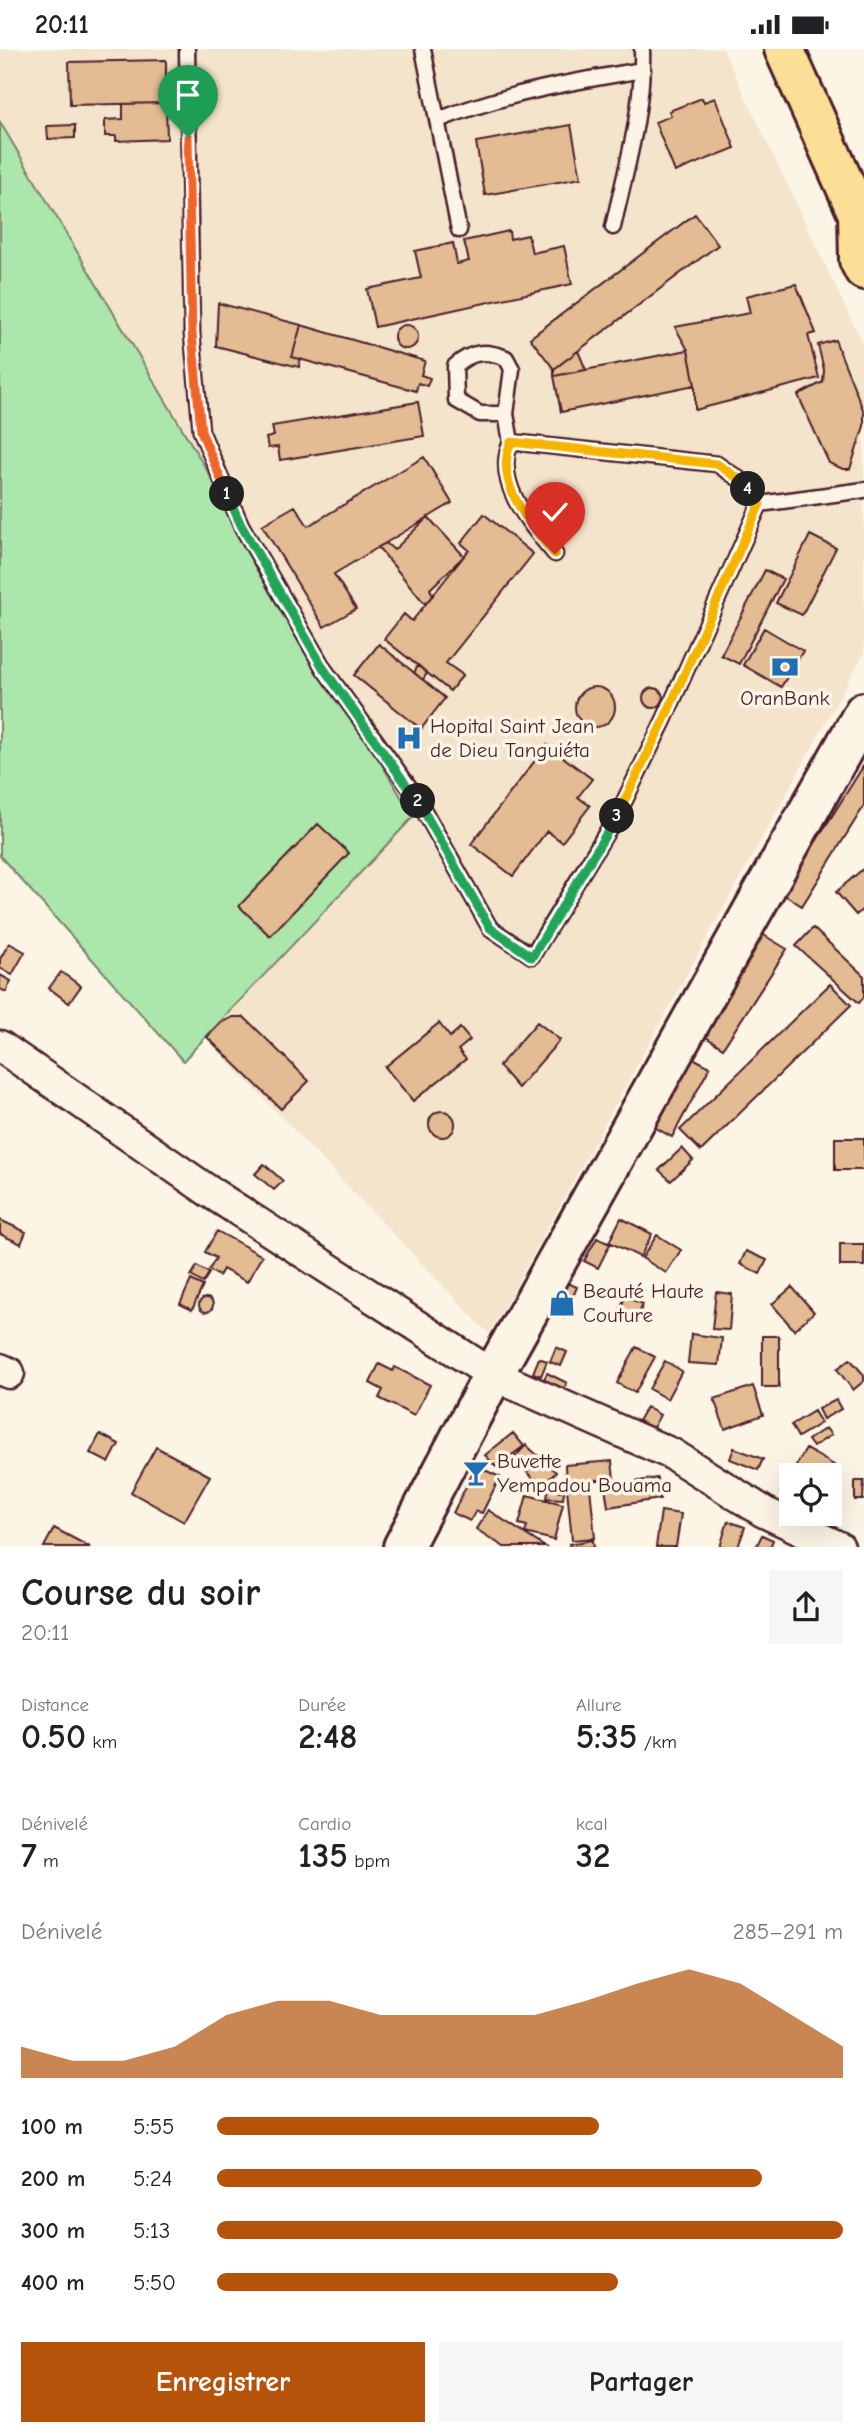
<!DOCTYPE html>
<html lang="fr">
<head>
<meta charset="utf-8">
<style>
  :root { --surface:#fff; --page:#f6f6f6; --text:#202124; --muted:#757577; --accent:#b45309 }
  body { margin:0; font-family:"Comic Neue",sans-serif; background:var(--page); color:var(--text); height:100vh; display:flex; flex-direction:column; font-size:26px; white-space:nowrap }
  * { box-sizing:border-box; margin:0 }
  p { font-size:23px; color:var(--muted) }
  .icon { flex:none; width:38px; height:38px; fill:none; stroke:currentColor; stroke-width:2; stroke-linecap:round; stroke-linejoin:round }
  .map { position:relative; height:1498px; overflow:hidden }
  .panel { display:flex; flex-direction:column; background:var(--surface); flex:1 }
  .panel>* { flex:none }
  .fabs { position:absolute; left:779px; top:1414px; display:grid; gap:14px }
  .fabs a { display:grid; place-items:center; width:63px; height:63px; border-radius:0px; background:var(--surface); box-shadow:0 7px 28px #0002; font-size:35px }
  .pin { position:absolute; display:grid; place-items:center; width:60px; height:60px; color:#fff; margin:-72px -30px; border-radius:50% 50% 50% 0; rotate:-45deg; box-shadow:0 0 7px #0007 }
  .pin .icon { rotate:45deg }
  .km { position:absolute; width:35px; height:35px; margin:-18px; border-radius:50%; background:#222; color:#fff; font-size:19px; line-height:35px; text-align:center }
  .round { display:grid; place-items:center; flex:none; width:74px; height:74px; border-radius:0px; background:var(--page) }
  .head { display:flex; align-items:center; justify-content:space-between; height:119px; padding:0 21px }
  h1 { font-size:38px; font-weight:800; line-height:52px }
  .metrics { display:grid; grid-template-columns:repeat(3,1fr); gap:10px; height:119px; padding:7px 21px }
  .metrics div { display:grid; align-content:center }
  .metrics b { font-size:35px; font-weight:800 }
  .metrics small { font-size:19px; font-weight:400 }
  .metrics p { font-size:19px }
  .chart { height:196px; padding:14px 21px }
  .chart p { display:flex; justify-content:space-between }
  .chart svg { width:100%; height:126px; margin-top:7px; fill:var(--accent); opacity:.7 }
  .cta { display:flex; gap:14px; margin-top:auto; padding:14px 21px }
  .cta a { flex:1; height:80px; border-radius:0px; background:var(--accent); color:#fff; font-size:28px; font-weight:800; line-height:80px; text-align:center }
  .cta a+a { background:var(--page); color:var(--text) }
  ul { padding:0 21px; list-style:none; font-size:23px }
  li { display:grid; grid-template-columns:112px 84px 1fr; align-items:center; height:52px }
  li i { height:18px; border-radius:9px; background:var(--accent) }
  .status { display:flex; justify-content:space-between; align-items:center; height:49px; padding:0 35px; background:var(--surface); direction:ltr }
  .status svg { height:19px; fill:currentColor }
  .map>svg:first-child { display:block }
</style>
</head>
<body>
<div class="status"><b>20:11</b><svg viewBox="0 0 49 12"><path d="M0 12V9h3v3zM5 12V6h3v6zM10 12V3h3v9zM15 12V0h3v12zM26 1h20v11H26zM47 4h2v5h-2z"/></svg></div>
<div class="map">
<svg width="864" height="1498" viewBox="0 0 864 1498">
  <rect width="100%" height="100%" fill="#fcf5e5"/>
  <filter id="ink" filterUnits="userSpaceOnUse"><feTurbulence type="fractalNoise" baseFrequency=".0143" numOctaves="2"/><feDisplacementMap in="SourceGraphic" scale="14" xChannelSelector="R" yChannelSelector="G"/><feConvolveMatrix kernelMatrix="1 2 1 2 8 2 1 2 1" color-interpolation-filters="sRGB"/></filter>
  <g filter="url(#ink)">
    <!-- built -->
    <path fill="#f4e4cc" d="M 0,0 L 723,0 L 864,298 L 864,604 L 489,1285 L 0,774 Z"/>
    <!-- green -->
    <path fill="#abe6ab" stroke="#7a826b" stroke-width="2" d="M 0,73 L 413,768 L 183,1012 L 0,807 Z"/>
    <!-- building -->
    <path fill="#e3bc93" stroke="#4a1f2b" stroke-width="2" d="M 166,11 L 166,54 L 70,56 L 69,13 Z
      M 702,49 L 704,53 L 715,49 L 735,99 L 675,123 L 655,73 L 671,67 L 669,62 Z
      M 166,54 L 167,90 L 116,92 L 116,87 L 105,87 L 105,71 L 123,70 L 123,55 Z
      M 75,76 L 75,89 L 48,90 L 47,77 Z
      M 571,76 L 581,129 L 485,146 L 476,93 Z
      M 695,165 L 718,196 L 554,320 L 530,289 Z
      M 509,182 L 510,190 L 528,186 L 532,204 L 564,197 L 572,235 L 375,278 L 367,240 L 421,229 L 415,202 L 453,194 L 457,215 L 469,212 L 464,192 Z
      M 796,235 L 816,284 L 808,286 L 819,329 L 695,361 L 695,336 L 688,301 L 675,278 L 750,264 L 746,247 Z
      M 218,254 L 301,276 L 292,308 L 300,310 L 299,318 L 216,297 Z
      M394 288a12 12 0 1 1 24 0a12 12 0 1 1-24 0Z
      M 301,276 L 425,312 L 421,326 L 430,329 L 427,337 L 418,334 L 416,342 L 292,308 Z
      M 835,291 L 864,363 L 864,377 L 850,420 L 843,420 L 829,414 L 798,346 L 823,333 L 824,321 L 818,296 Z
      M 688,301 L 695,336 L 561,363 L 554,327 Z
      M 578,302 L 586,321 L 554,327 L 554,320 Z
      M 418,353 L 424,387 L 280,411 L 278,398 L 268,399 L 266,389 L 274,387 L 272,377 Z
      M 424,408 L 452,454 L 334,525 L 356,560 L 324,578 L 262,476 L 295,457 L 308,477 Z
      M 484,465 L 533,505 L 446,614 L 463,626 L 450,642 L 384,590 L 404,565 L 412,572 L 464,507 L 469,501 L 461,494 Z
      M 428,468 L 464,507 L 430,540 L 433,546 L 425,555 L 378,498 L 386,494 L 394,501 Z
      M 810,486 L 836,499 L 802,566 L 776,554 Z
      M 765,521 L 783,530 L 739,615 L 721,606 Z
      M 764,579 L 803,602 L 781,638 L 743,616 Z
      M 379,595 L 445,649 L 421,680 L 354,626 Z
      M 418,616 L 427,624 L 423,631 L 414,624 Z
      M575 658a20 20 0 1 1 40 0a20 20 0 1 1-40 0Z
      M643 649a10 10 0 1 1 20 0a10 10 0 1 1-20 0Z
      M 547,696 L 592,730 L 578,748 L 590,757 L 562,793 L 547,782 L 513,827 L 471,795 Z
      M 864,716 L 864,757 L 802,857 L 783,845 Z
      M 318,775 L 349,804 L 270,887 L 239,857 Z
      M 864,819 L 864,859 L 856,866 L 836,843 Z
      M 813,879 L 864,927 L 864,948 L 859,954 L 796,897 Z
      M 762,885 L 787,900 L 723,999 L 698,983 Z
      M 9,894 L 25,903 L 12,926 L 0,919 L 0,910 Z
      M 61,923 L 81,937 L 69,954 L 49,939 Z
      M 0,926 L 11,932 L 6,943 L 0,940 Z
      M 830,935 L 851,956 L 701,1102 L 680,1081 Z
      M 233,968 L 244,968 L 309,1032 L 281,1060 L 207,988 L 222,973 Z
      M 537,973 L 560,991 L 518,1039 L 499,1017 Z
      M 439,974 L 450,988 L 460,979 L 470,991 L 458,1001 L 466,1010 L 413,1052 L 385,1018 Z
      M 689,1007 L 710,1018 L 672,1088 L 651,1076 Z
      M429 1075a13 13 0 1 1 26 0a13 13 0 1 1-26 0Z
      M 835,1089 L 864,1089 L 864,1121 L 835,1121 Z
      M 682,1099 L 693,1111 L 671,1132 L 659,1121 Z
      M 264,1115 L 283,1132 L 274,1141 L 255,1125 Z
      M 621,1169 L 652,1185 L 640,1208 L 609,1193 Z
      M 0,1171 L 26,1183 L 21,1195 L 0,1185 Z
      M 217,1182 L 262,1207 L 247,1233 L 223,1220 L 219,1227 L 209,1221 L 216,1209 L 205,1203 Z
      M 657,1186 L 681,1201 L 666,1224 L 642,1209 Z
      M 597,1189 L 610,1195 L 598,1219 L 584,1212 Z
      M 840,1195 L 864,1195 L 864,1217 L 840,1217 Z
      M 746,1202 L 767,1211 L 760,1225 L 740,1215 Z
      M 197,1217 L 209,1224 L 203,1234 L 191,1227 Z
      M 191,1231 L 203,1237 L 192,1261 L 180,1255 Z
      M 565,1233 L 577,1238 L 564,1269 L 552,1263 Z
      M 792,1238 L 814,1263 L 794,1281 L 772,1255 Z
      M 716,1243 L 732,1245 L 729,1281 L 712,1280 Z
      M 625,1248 L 643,1255 L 636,1272 L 618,1265 Z
      M199 1256a7 7 0 1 1 14 0a7 7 0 1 1-14 0Z
      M 691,1285 L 722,1289 L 719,1316 L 688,1314 Z
      M 762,1287 L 779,1287 L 779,1338 L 762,1338 Z
      M 556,1298 L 567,1303 L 561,1317 L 550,1313 Z
      M 636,1298 L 655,1308 L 635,1344 L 617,1334 Z
      M 539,1309 L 547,1312 L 541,1327 L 533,1324 Z
      M 850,1310 L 864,1326 L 864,1332 L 853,1341 L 837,1320 Z
      M 665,1312 L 682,1322 L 667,1350 L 649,1340 Z
      M 379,1315 L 393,1322 L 395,1318 L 430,1336 L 414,1367 L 379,1349 L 383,1341 L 370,1334 Z
      M 547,1324 L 567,1334 L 563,1341 L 543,1332 Z
      M 753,1337 L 763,1366 L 725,1380 L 714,1350 Z
      M 836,1351 L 841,1360 L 823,1370 L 818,1360 Z
      M 646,1358 L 660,1366 L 653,1379 L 638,1372 Z
      M 814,1362 L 821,1374 L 798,1388 L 791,1376 Z
      M 826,1379 L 831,1386 L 813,1398 L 808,1391 Z
      M 513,1384 L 524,1397 L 496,1418 L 485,1406 Z
      M 100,1385 L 119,1395 L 109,1414 L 90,1404 Z
      M 526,1396 L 556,1423 L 542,1438 L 513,1410 Z
      M 156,1398 L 210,1427 L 184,1473 L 131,1443 Z
      M 734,1399 L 763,1410 L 758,1421 L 730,1410 Z
      M 806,1400 L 834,1416 L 828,1426 L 791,1426 L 791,1451 L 780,1444 Z
      M 612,1412 L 614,1430 L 566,1433 L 565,1416 Z
      M 476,1417 L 500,1428 L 482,1464 L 476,1462 L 470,1472 L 453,1464 Z
      M 657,1429 L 660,1450 L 608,1458 L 605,1438 Z
      M 855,1432 L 864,1432 L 863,1451 L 855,1451 Z
      M 590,1438 L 595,1489 L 572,1491 L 567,1440 Z
      M 548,1441 L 564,1442 L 563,1450 L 547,1449 Z
      M 527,1446 L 563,1455 L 554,1491 L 525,1484 L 527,1477 L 519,1475 Z
      M 488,1461 L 545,1498 L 504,1498 L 476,1480 Z
      M 661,1462 L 681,1465 L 676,1498 L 656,1498 Z
      M 728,1472 L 745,1478 L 738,1498 L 720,1498 Z
      M 54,1479 L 90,1498 L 44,1498 Z
      M 762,1486 L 773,1491 L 770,1498 L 756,1498 Z
      M 593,1491 L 594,1498 L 570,1498 L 569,1495 Z"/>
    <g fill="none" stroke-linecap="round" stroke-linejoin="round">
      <!-- lane casing -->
      <g stroke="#4a1f2b" stroke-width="19">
        <path id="lane" d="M 187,0 L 192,284 L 201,382 L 241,476 L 324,620 L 415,746 L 490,879 L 532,907 L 619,763 L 664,671 L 760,455 L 864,441
          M 423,0 L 459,181
          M 438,71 C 503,45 574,32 643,21
          M 613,178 C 626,120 644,59 642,0
          M 506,365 L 480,365 L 456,351 L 455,317 C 472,302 485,301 506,309 L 512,320 L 506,365 L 511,393 L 717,415 L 742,432 L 760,455
          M 511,393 C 493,434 530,475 555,505"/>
      </g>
      <!-- street casing -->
      <g stroke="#4a1f2b" stroke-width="35">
        <path id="street" d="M 0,997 L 207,1141 L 493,1326 L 672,1405 L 764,1463 L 839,1498
          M 0,1320 L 9,1324"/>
      </g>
      <!-- secondary casing -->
      <g stroke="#4a1f2b" stroke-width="44">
        <path id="secondary" d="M 403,1498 L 493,1326 L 864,663"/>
      </g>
      <!-- highway casing -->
      <g stroke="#4a1f2b" stroke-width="44">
        <path id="highway" d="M 784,0 L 858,165 L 859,211 L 864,221"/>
      </g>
      <!-- lane -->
      <use href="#lane" stroke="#fcf5e5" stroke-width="14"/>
      <!-- street -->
      <use href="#street" stroke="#fcf5e5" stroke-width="30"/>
      <!-- secondary -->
      <use href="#secondary" stroke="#fcf5e5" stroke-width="38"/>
      <!-- highway -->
      <use href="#highway" stroke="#fbdf96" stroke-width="38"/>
    </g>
  </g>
  <g fill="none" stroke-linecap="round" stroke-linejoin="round" filter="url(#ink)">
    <!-- split-1 casing -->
    <g stroke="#fff" stroke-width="14">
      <path id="split-1" d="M 188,88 L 192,284 L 201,382 L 227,445"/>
    </g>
    <!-- split-2 casing -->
    <g stroke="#fff" stroke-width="14">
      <path id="split-2" d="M 227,445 L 241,476 L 324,620 L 418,752"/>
    </g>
    <!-- split-3 casing -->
    <g stroke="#fff" stroke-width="14">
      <path id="split-3" d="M 418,752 L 490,879 L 532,908 L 617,767"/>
    </g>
    <!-- split-4 casing -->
    <g stroke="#fff" stroke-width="14">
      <path id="split-4" d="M 617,767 L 664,671 L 760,455 L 748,440"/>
    </g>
    <!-- split-5 casing -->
    <g stroke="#fff" stroke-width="14">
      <path id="split-5" d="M 555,505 C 530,475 493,434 511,393 L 717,415 L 742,432 L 748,440"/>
    </g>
    <!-- split-1 -->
    <use href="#split-1" stroke="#f0652b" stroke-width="9"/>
    <!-- split-2 -->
    <use href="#split-2" stroke="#22a559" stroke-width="9"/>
    <!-- split-3 -->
    <use href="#split-3" stroke="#22a559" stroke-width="9"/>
    <!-- split-4 -->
    <use href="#split-4" stroke="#f5b400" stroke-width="9"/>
    <!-- split-5 -->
    <use href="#split-5" stroke="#f5b400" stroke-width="9"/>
  </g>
  <!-- icons -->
  <defs>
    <g id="bank-bare" transform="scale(2.1)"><path d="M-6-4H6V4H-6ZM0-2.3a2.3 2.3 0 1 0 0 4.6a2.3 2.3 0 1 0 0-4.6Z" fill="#1f6fb2" stroke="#fcf5e5" stroke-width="2.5" paint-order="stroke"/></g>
    <g id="hospital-bare" transform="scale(2.1)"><path d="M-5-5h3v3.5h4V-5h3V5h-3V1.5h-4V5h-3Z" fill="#1f6fb2" stroke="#fcf5e5" stroke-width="2.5" paint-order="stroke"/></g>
    <g id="shop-bare" transform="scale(2.1)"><path d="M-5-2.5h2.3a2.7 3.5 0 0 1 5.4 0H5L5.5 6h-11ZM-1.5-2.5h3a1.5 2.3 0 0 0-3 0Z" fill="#1f6fb2" stroke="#fcf5e5" stroke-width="2.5" paint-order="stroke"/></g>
    <g id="bar-bare" transform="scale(2.1)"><path d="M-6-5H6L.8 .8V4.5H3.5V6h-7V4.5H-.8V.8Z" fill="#1f6fb2" stroke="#fcf5e5" stroke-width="2.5" paint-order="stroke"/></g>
  </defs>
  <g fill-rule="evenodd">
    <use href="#bank-bare" x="785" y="618"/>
    <use href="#hospital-bare" x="409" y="689"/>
    <use href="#shop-bare" x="562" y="1254"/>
    <use href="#bar-bare" x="476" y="1424"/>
  </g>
  <g text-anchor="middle" stroke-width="7" stroke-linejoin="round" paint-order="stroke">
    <!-- poi labels -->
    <g font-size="21" fill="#4a1f2b" stroke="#fcf5e5" text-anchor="start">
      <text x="785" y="656" text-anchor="middle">OranBank</text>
      <text x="430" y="684">Hopital Saint Jean<tspan x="430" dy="24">de Dieu Tanguiéta</tspan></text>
      <text x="583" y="1249">Beauté Haute<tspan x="583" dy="24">Couture</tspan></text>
      <text x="497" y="1419">Buvette<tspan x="497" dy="24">Yempadou Bouama</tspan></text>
    </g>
  </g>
</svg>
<div class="fabs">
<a><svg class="icon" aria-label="locate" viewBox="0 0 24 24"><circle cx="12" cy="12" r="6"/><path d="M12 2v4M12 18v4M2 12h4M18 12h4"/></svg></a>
</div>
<div class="pin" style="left:188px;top:88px;background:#1e9e55"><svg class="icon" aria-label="arrive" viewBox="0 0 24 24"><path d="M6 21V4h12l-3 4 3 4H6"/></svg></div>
<div class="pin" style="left:555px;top:505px;background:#d93025"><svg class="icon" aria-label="check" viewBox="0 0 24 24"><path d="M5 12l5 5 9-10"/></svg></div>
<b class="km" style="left:227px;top:445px">1</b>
<b class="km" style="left:418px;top:752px">2</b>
<b class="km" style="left:617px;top:767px">3</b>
<b class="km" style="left:748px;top:440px">4</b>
</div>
<section class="panel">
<div class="head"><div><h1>Course du soir</h1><p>20:11</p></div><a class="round"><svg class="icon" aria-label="share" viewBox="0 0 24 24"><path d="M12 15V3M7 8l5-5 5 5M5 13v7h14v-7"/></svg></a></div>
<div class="metrics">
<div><p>Distance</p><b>0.50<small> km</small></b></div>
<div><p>Durée</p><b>2:48</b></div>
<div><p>Allure</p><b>5:35<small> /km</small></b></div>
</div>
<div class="metrics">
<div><p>Dénivelé</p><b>7<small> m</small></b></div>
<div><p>Cardio</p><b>135<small> bpm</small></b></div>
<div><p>kcal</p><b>32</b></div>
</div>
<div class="chart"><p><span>Dénivelé</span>285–291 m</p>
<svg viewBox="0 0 160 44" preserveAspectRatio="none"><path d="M0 44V33L10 38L20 38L30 33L40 22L50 17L60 17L70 22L80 22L90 22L100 22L110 17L120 11L130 6L140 11L150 22L160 33V44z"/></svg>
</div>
<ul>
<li><b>100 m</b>5:55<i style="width:61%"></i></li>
<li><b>200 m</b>5:24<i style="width:87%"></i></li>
<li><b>300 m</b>5:13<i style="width:100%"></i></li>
<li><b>400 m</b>5:50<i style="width:64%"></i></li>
</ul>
<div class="cta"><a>Enregistrer</a><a>Partager</a></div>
</section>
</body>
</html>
